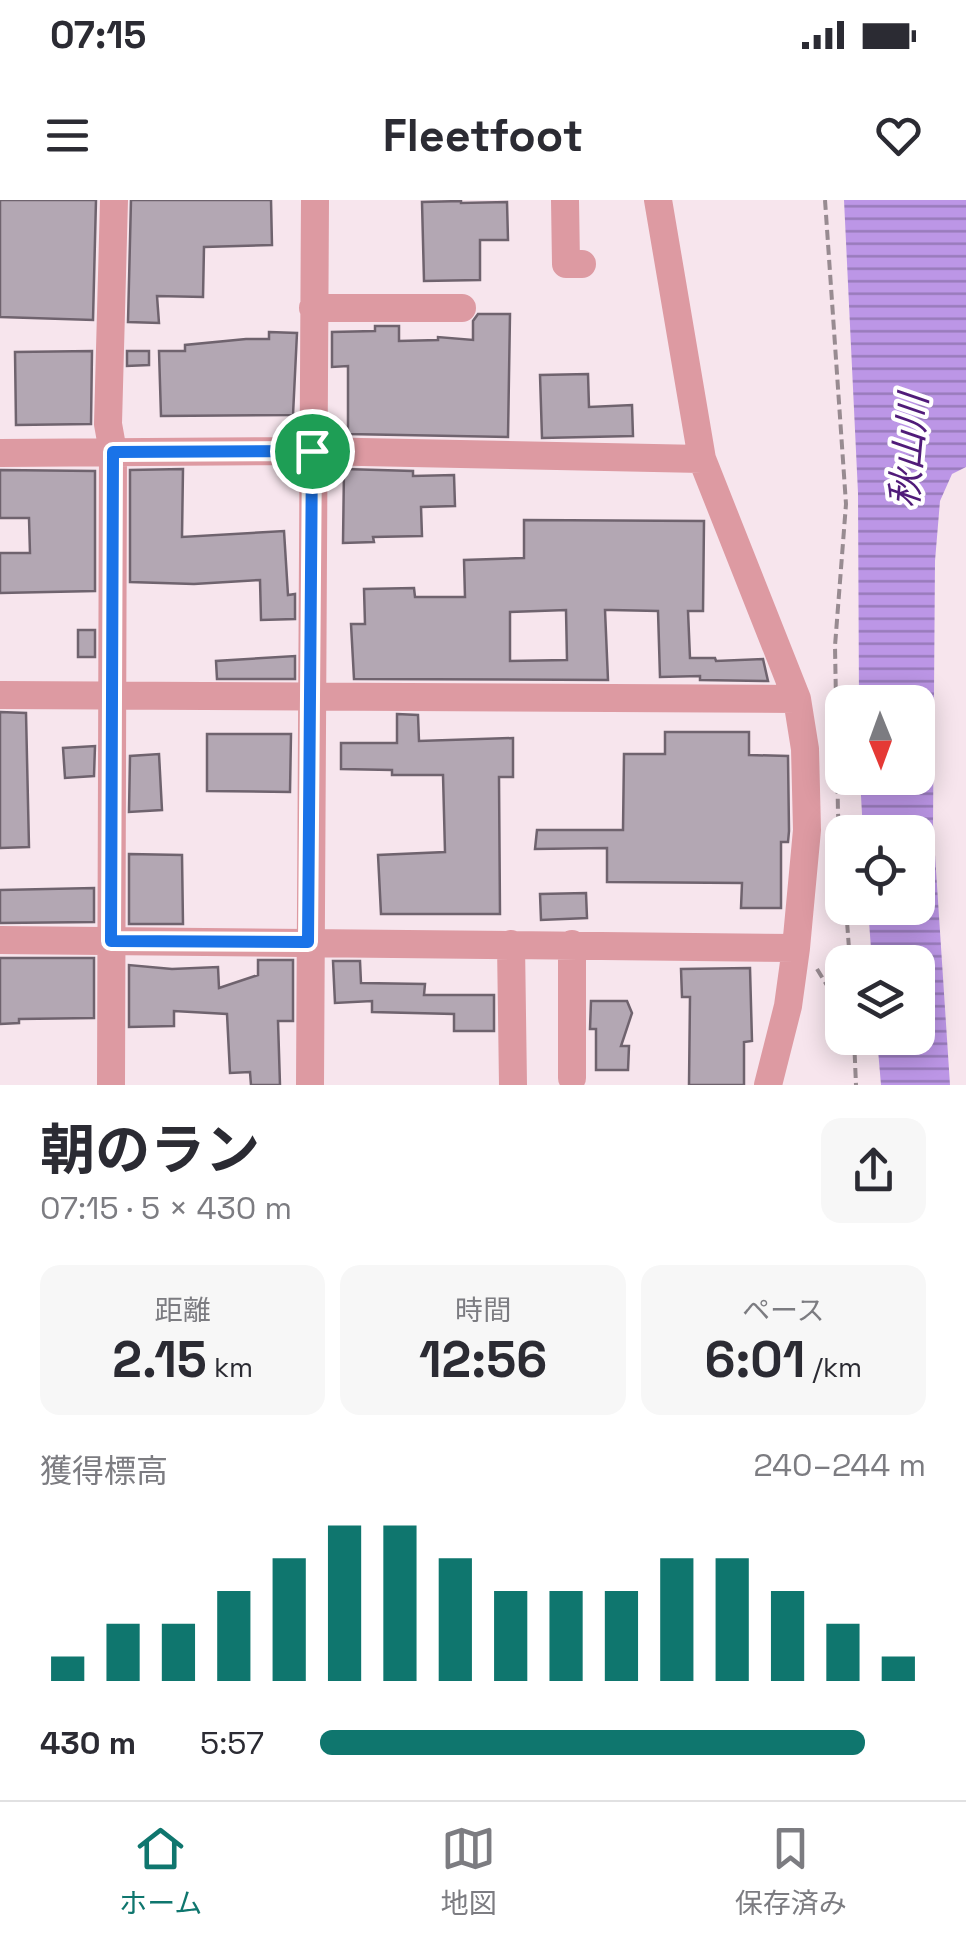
<!DOCTYPE html>
<html lang="ja">
<head>
<meta charset="utf-8">
<style>
  :root { --surface:#fff; --page:#f7f7f7; --text:#2b2b33; --muted:#7c7c81; --line:#e1e1e2; --accent:#0f766e }
  body { margin:0; font-family:"Space Grotesk","Noto Sans JP",sans-serif; background:var(--page); color:var(--text); height:100vh; display:flex; flex-direction:column; font-size:38px; white-space:nowrap }
  * { box-sizing:border-box; margin:0 }
  p { font-size:32px; color:var(--muted) }
  .icon { flex:none; width:55px; height:55px; fill:none; stroke:currentColor; stroke-width:2; stroke-linecap:round; stroke-linejoin:round }
  .map { position:relative; height:885px; overflow:hidden }
  .sheet { display:flex; flex-direction:column; background:var(--surface); flex:1 }
  .sheet>* { flex:none }
  .needle { width:65px; rotate:179deg }
  .controls { position:absolute; left:825px; top:485px; display:grid; gap:20px }
  .controls a { display:grid; place-items:center; width:110px; height:110px; border-radius:20px; background:var(--surface); box-shadow:0 5px 25px #0003; font-size:50px }
  .pin { position:absolute; display:grid; place-items:center; width:85px; height:85px; color:#fff; margin:-42px; border:5px solid #fff; border-radius:50%; box-shadow:0 2px 10px #0007 }
  .round { display:grid; place-items:center; flex:none; width:105px; height:105px; border-radius:20px; background:var(--page) }
  .headline { display:flex; align-items:center; justify-content:space-between; height:170px; padding:0 40px }
  h1 { font-size:55px; font-weight:700; line-height:75px }
  .stats { display:grid; grid-template-columns:repeat(3,1fr); gap:15px; height:170px; padding:10px 40px }
  .stats div { display:grid; align-content:center; border-radius:20px; background:var(--page); text-align:center }
  .stats b { font-size:50px; font-weight:700 }
  .stats small { font-size:28px; font-weight:400 }
  .stats p { font-size:28px }
  .chart { height:280px; padding:20px 40px }
  .chart p { display:flex; justify-content:space-between }
  .chart svg { width:100%; height:180px; margin-top:10px; stroke:var(--accent); stroke-width:6 }
  ul { padding:0 40px; list-style:none; font-size:32px }
  li { display:grid; grid-template-columns:160px 120px 1fr; align-items:center; height:75px }
  li i { height:25px; border-radius:12px; background:var(--accent) }
  .status { display:flex; justify-content:space-between; align-items:center; height:70px; padding:0 50px; background:var(--surface); direction:ltr }
  .status svg { height:28px; fill:currentColor }
  header { display:flex; justify-content:space-between; align-items:center; height:130px; padding:0 40px; background:var(--surface); font-size:45px; font-weight:700 }
  .dock { display:flex; justify-content:space-around; align-items:center; height:140px; border-top:2px solid var(--line); background:var(--surface); font-size:28px; color:var(--muted) }
  .dock a { display:grid; justify-items:center; gap:5px }
  .dock .active { color:var(--accent) }
  .map>svg:first-child { display:block }
</style>
</head>
<body>
<div class="status"><b>07:15</b><svg viewBox="0 0 49 12"><path d="M0 12V9h3v3zM5 12V6h3v6zM10 12V3h3v9zM15 12V0h3v12zM26 1h20v11H26zM47 4h2v5h-2z"/></svg></div>
<header><svg class="icon" aria-label="menu" viewBox="0 0 24 24"><path d="M4 6h16M4 12h16M4 18h16"/></svg>Fleetfoot<svg class="icon" aria-label="heart" viewBox="0 0 24 24"><path d="M12 20l-8-8c-3-5 5-10 8-4 3-6 11-1 8 4z"/></svg></header>
<div class="map">
<svg width="966" height="885" viewBox="0 0 966 885">
  <defs>
    <pattern id="water-rules" width="6" height="5" patternUnits="userSpaceOnUse" patternTransform="scale(2.5)"><rect width="6" height="5" fill="#bc96e6"/><path d="M0 2.5h6" fill="none" stroke="#987aba"/></pattern>
  </defs>
  <rect width="100%" height="100%" fill="#f7e5ed"/>
  <!-- water -->
  <path fill="url(#water-rules)" d="M 844,0 L 966,0 L 966,267 L 952,274 L 940,301 L 935,361 L 933,624 L 950,885 L 881,885 L 877,838 L 918,838 L 918,762 L 872,762 L 868,708 L 918,708 L 918,632 L 863,632 L 860,578 L 918,578 L 918,502 L 859,502 L 858,293 Z"/>
  <!-- building -->
  <path fill="#b3a7b3" stroke="#6f636e" stroke-width="2.5" fill-rule="evenodd" d="M 0,0 L 96,0 L 93,120 L 0,117 Z
    M 131,0 L 271,0 L 272,45 L 204,47 L 203,97 L 157,96 L 159,123 L 128,122 Z
    M 461,1 L 461,3 L 507,2 L 508,40 L 480,40 L 480,80 L 424,81 L 422,2 Z
    M 478,114 L 510,114 L 508,237 L 348,234 L 348,166 L 332,167 L 332,132 L 375,131 L 375,126 L 399,126 L 399,141 L 438,140 L 438,137 L 473,140 L 473,121 Z
    M 269,132 L 297,133 L 293,215 L 161,216 L 159,151 L 185,151 L 185,145 L 246,139 L 269,139 Z
    M 92,151 L 91,224 L 16,225 L 15,152 Z
    M 127,151 L 149,151 L 149,165 L 127,166 Z
    M 588,174 L 589,207 L 632,205 L 633,236 L 542,238 L 540,175 Z
    M 183,269 L 182,337 L 284,331 L 288,395 L 295,394 L 295,419 L 261,420 L 260,380 L 194,384 L 130,382 L 130,270 Z
    M 344,269 L 413,271 L 413,276 L 454,275 L 455,306 L 421,307 L 422,336 L 373,337 L 374,342 L 343,343 Z
    M 0,270 L 95,271 L 95,391 L 0,393 L 0,353 L 30,353 L 29,318 L 0,318 Z
    M 524,320 L 704,321 L 703,411 L 688,411 L 690,458 L 715,458 L 716,461 L 763,459 L 768,481 L 700,480 L 700,476 L 660,477 L 658,411 L 611,410 L 605,410 L 608,480 L 354,479 L 351,424 L 365,424 L 364,389 L 414,388 L 415,397 L 465,397 L 464,360 L 524,358 ZM 566,410 L 567,460 L 510,461 L 510,412 Z
    M 78,430 L 95,430 L 95,457 L 78,457 Z
    M 295,456 L 295,479 L 217,479 L 216,461 Z
    M 0,512 L 26,513 L 29,647 L 0,648 Z
    M 397,514 L 418,515 L 419,541 L 513,538 L 513,577 L 499,577 L 500,714 L 381,714 L 378,655 L 445,652 L 443,575 L 392,575 L 392,570 L 341,569 L 341,543 L 397,543 Z
    M 665,532 L 749,532 L 749,555 L 788,556 L 789,631 L 788,642 L 781,642 L 781,708 L 741,708 L 742,683 L 607,682 L 607,648 L 535,649 L 537,630 L 623,630 L 624,554 L 665,554 Z
    M 207,534 L 291,534 L 290,592 L 207,591 Z
    M 95,546 L 94,576 L 65,578 L 63,548 Z
    M 159,554 L 162,610 L 129,612 L 130,556 Z
    M 129,654 L 182,655 L 183,724 L 129,724 Z
    M 94,688 L 94,722 L 0,723 L 0,690 Z
    M 586,693 L 587,718 L 541,720 L 540,694 Z
    M 0,758 L 94,758 L 94,818 L 19,819 L 19,823 L 0,824 Z
    M 258,760 L 293,760 L 293,821 L 278,821 L 280,885 L 251,885 L 250,872 L 230,873 L 227,814 L 174,811 L 174,826 L 129,827 L 129,765 L 172,769 L 218,767 L 219,788 L 258,775 Z
    M 333,761 L 360,761 L 361,783 L 425,784 L 424,795 L 494,795 L 494,831 L 454,831 L 454,814 L 372,812 L 372,801 L 335,803 Z
    M 750,768 L 752,841 L 744,842 L 744,885 L 689,885 L 690,797 L 682,797 L 681,769 Z
    M 591,801 L 627,801 L 632,813 L 621,846 L 629,846 L 628,870 L 596,870 L 596,829 L 590,829 Z"/>
  <g fill="none" stroke-linecap="round" stroke-linejoin="round">
    <!-- path -->
    <path stroke="#988b91" stroke-width="4" stroke-dasharray="10 5" stroke-linecap="butt" d="M 825,0 L 846,304 L 835,446 L 838,613 L 842,667
      M 846,708 L 850,762
      M 817,769 L 842,810
      M 854,838 L 856,885"/>
    <!-- minor -->
    <path stroke="#dd9aa2" stroke-width="28" d="M 565,0 L 566,64 L 582,64
      M 658,0 L 702,259 L 797,499 L 805,549 L 807,630 L 796,748 L 788,806 L 768,885
      M 313,108 L 462,108
      M 0,253 L 312,251 L 702,259
      M 0,495 L 797,499
      M 0,740 L 796,748
      M 511,744 L 513,885
      M 572,878 L 572,744
      M 111,885 L 113,252 L 108,224 L 114,0
      M 310,885 L 315,0"/>
  </g>
  <g fill="none" stroke-linecap="round" stroke-linejoin="round">
    <!-- route casing -->
    <g stroke="#fff" stroke-width="20">
      <path id="route" d="M 312,251 L 308,742 L 111,741 L 113,252 Z"/>
    </g>
    <!-- route -->
    <use href="#route" stroke="#1a73e8" stroke-width="12"/>
  </g>
  <g text-anchor="middle" stroke-width="8" stroke-linejoin="round" paint-order="stroke">
    <!-- water labels -->
    <g font-size="38" font-style="italic" fill="#501b79" stroke="#fff">
      <text transform="translate(909 251) rotate(-85)" y="13">秋山川</text>
    </g>
  </g>
</svg>
<div class="controls">
<a><svg class="needle" viewBox="-14 -14 28 28"><path d="M0-13l5 13h-10z" fill="#e53935"/><path d="M0 13l5-13h-10z" fill="#7c7c81"/></svg></a>
<a><svg class="icon" aria-label="locate" viewBox="0 0 24 24"><circle cx="12" cy="12" r="6"/><path d="M12 2v4M12 18v4M2 12h4M18 12h4"/></svg></a>
<a><svg class="icon" aria-label="layers" viewBox="0 0 24 24"><path d="M12 4l9 5-9 5-9-5zM3 14l9 5 9-5"/></svg></a>
</div>
<div class="pin" style="left:312px;top:251px;background:#1e9e55"><svg class="icon" aria-label="arrive" viewBox="0 0 24 24"><path d="M6 21V4h12l-3 4 3 4H6"/></svg></div>
</div>
<section class="sheet">
<div class="headline"><div><h1>朝のラン</h1><p>07:15 · 5 × 430 m</p></div><a class="round"><svg class="icon" aria-label="share" viewBox="0 0 24 24"><path d="M12 15V3M7 8l5-5 5 5M5 13v7h14v-7"/></svg></a></div>
<div class="stats">
<div><p>距離</p><b>2.15<small> km</small></b></div>
<div><p>時間</p><b>12:56</b></div>
<div><p>ペース</p><b>6:01<small> /km</small></b></div>
</div>
<div class="chart"><p><span>獲得標高</span>240–244 m</p>
<svg viewBox="0 0 160 44" preserveAspectRatio="none"><path d="M5 44V38M15 44V30M25 44V30M35 44V22M45 44V14M55 44V6M65 44V6M75 44V14M85 44V22M95 44V22M105 44V22M115 44V14M125 44V14M135 44V22M145 44V30M155 44V38"/></svg>
</div>
<ul>
<li><b>430 m</b>5:57<i style="width:90%"></i></li>
</ul>
</section>
<nav class="dock">
<a class="active"><svg class="icon" aria-label="home" viewBox="0 0 24 24"><path d="M3 11l9-7 9 7M6 9v11h12V9"/></svg>ホーム</a>
<a><svg class="icon" aria-label="map" viewBox="0 0 24 24"><path d="M3 6l6-2 6 2 6-2v14l-6 2-6-2-6 2zM9 4v14M15 6v14"/></svg>地図</a>
<a><svg class="icon" aria-label="saved" viewBox="0 0 24 24"><path d="M7 4h10v16l-5-4-5 4z"/></svg>保存済み</a>
</nav>
</body>
</html>
